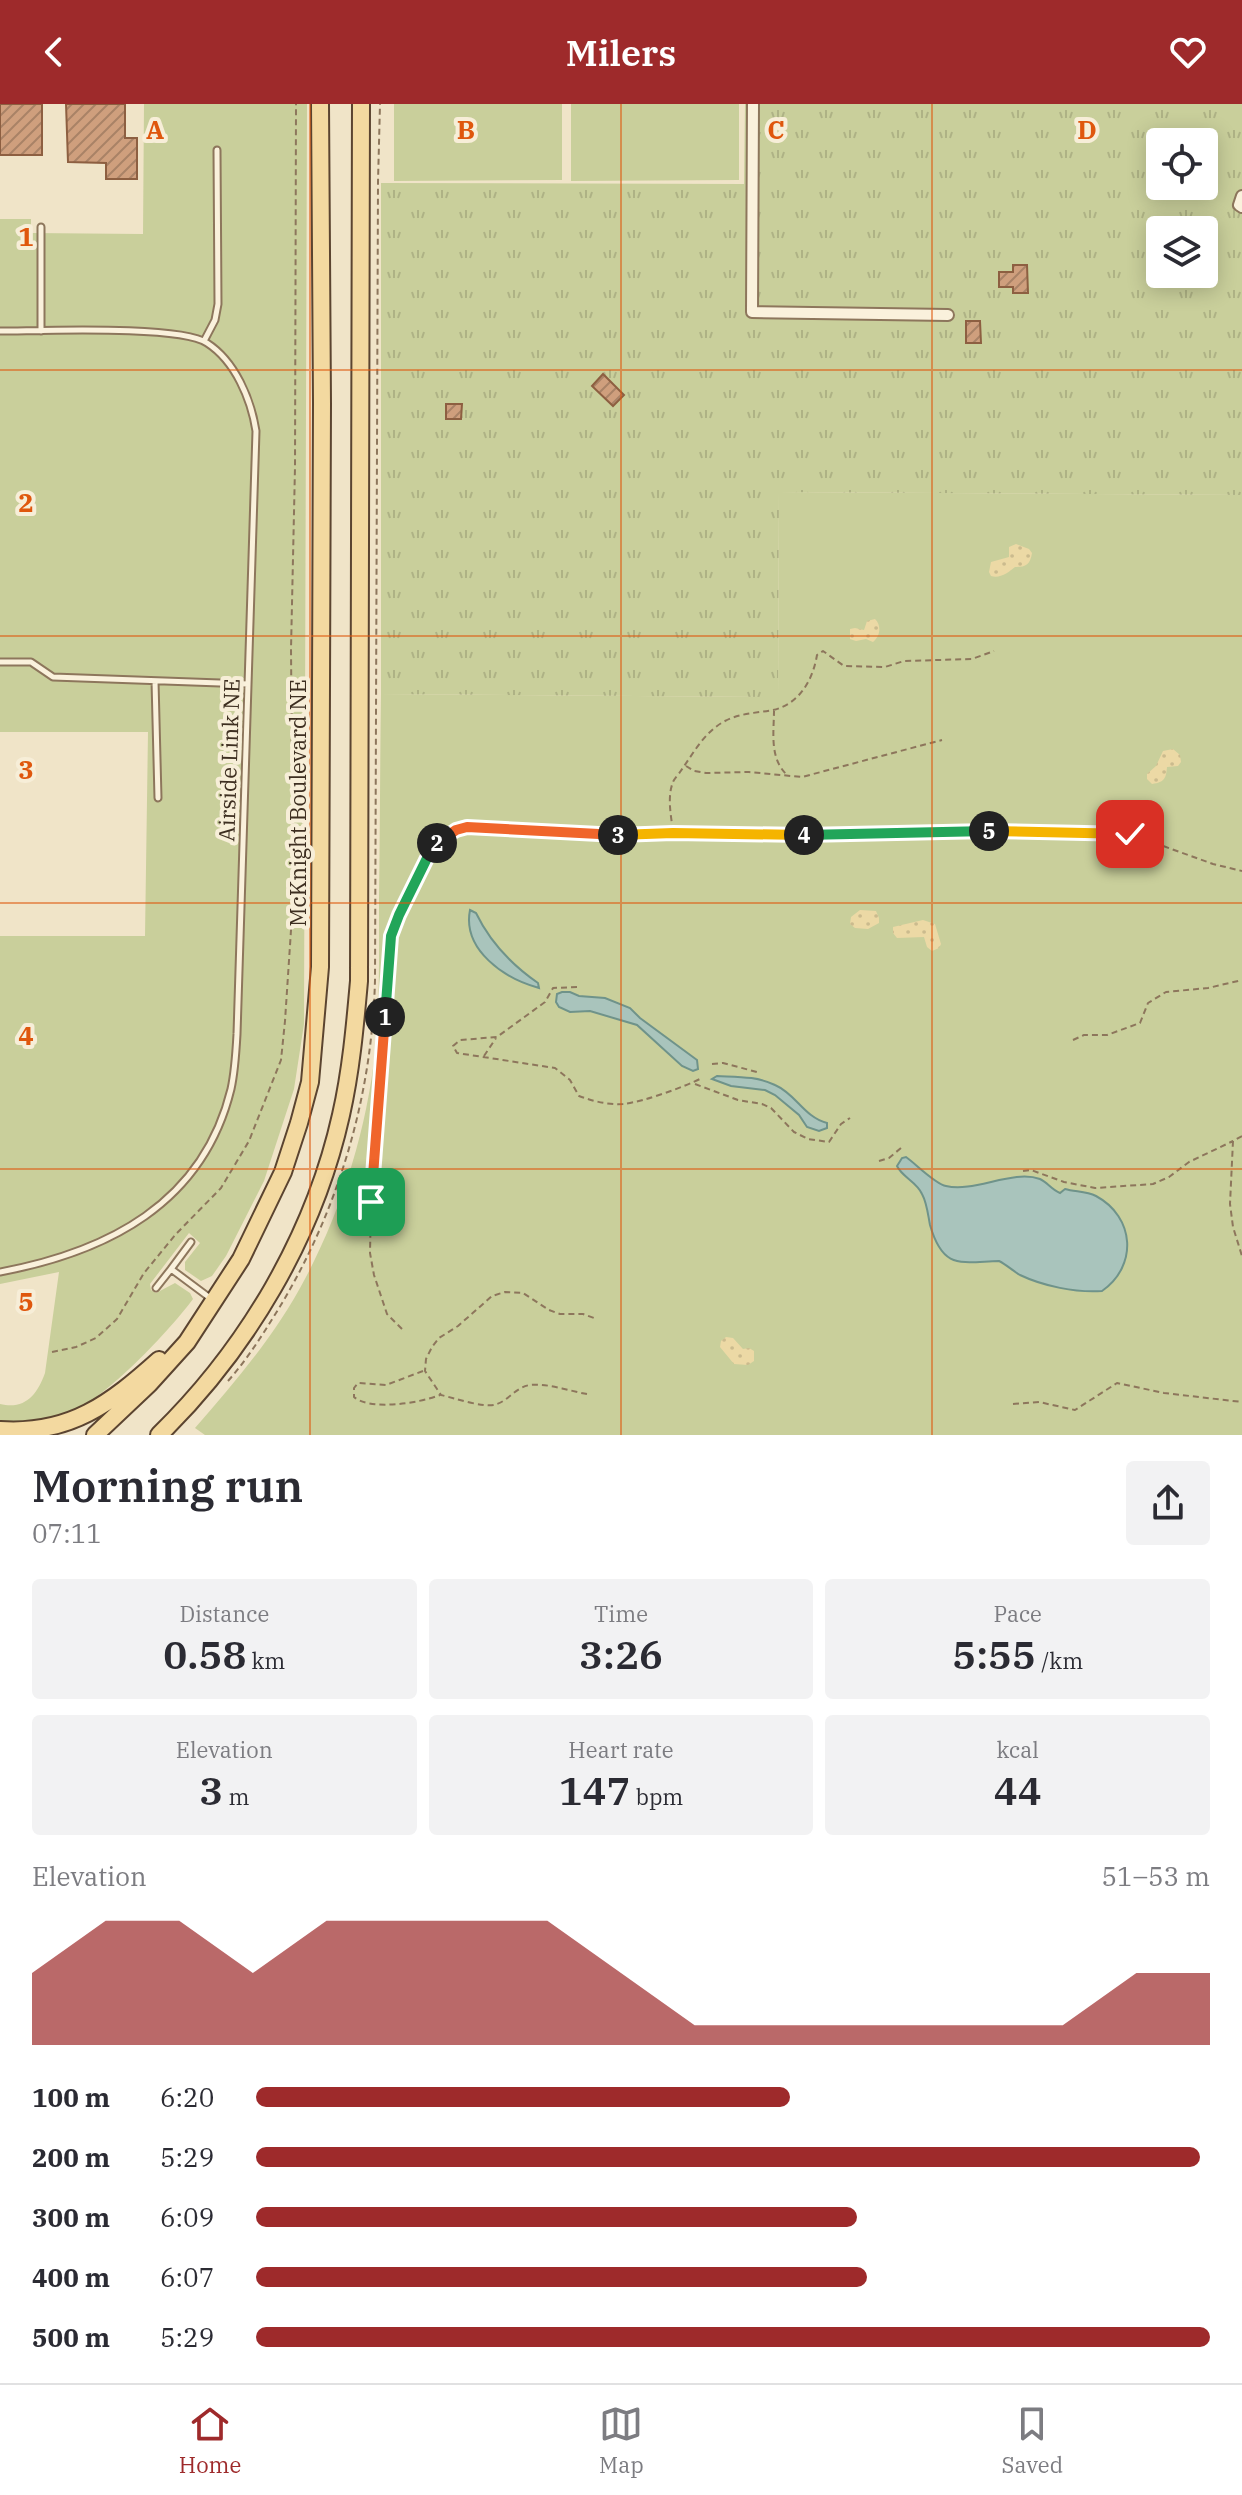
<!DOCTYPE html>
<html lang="en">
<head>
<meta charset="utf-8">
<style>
  :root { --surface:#fff; --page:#f2f2f3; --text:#2b2b33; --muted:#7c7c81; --line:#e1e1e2; --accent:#9e2a2b }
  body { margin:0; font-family:"IBM Plex Serif",serif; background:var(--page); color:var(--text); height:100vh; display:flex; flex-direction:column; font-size:30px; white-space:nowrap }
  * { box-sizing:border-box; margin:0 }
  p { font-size:26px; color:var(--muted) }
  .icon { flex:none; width:44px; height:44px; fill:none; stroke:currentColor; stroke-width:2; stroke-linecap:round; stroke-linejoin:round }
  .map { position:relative; height:1331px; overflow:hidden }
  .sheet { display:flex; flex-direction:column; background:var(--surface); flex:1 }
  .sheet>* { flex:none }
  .controls { position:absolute; left:1146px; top:24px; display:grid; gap:16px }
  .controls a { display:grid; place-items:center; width:72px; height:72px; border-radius:8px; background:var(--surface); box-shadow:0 4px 20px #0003; font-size:40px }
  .pin { position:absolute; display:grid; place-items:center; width:68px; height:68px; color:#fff; margin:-34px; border-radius:16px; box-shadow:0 4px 12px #0006 }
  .km { position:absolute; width:40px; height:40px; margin:-20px; border-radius:50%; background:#222; color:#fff; font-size:22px; line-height:40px; text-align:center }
  .round { display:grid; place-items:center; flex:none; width:84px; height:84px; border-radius:8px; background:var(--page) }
  .head { display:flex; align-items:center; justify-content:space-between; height:136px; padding:0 32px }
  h1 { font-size:44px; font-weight:600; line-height:60px }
  .stats { display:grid; grid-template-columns:repeat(3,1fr); gap:12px; height:136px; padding:8px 32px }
  .stats div { display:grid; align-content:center; border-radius:8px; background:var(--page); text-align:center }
  .stats b { font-size:40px; font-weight:600 }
  .stats small { font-size:22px; font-weight:400 }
  .stats p { font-size:22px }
  .chart { height:224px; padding:16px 32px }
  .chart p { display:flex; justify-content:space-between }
  .chart svg { width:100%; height:144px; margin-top:8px; fill:var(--accent); opacity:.7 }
  ul { padding:0 32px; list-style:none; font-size:26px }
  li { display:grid; grid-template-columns:128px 96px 1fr; align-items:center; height:60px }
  li i { height:20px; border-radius:10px; background:var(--accent) }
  header { display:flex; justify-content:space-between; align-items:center; height:104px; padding:0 32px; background:var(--accent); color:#fff; font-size:36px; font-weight:600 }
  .tabs { display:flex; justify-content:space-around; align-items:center; height:112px; border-top:2px solid var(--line); background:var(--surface); font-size:22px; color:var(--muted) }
  .tabs a { display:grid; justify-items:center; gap:4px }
  .tabs .selected { color:var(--accent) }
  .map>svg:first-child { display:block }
</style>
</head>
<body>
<header><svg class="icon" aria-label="back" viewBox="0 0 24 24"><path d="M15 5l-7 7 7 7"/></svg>Milers<svg class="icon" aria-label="heart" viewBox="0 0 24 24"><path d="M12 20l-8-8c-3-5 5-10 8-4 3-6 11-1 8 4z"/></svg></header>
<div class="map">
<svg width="1242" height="1331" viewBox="0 0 1242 1331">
  <defs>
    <pattern id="sand-dots" width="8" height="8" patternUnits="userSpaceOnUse" patternTransform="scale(2)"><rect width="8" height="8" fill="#ecd9a5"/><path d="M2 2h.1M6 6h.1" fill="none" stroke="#cbbb8e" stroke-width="1.8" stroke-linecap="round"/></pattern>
    <pattern id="park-tufts" width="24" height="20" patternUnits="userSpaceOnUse" patternTransform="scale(2)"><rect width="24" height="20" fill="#c9cf9b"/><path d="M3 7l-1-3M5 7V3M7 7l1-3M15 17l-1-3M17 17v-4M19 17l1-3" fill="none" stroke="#aeb285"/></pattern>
    <pattern id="building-hatch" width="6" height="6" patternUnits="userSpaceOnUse" patternTransform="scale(2)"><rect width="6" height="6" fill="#cf9f7d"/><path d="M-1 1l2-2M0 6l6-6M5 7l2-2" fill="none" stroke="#a98266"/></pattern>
  </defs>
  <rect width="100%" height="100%" fill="#f0e4c8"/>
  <!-- grass -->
  <path fill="#c9cf9b" d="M 144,0 L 307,0 L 304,920 L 294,985 L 264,1077 L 226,1152 L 212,1172 L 201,1177 L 185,1166 L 185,1158 L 200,1139 L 189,1129 L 150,1180 L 151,1186 L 156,1189 L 175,1179 L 190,1189 L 193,1195 C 166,1231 98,1303 55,1317 C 39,1322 17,1320 0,1321 L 0,1300 C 25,1306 37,1291 45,1269 L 59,1168 L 0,1180 L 0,832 L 145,832 L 148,628 L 0,628 L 0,115 L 31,115 L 31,129 L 143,130 Z
    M 394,0 L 562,0 L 562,76 L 394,77 Z
    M 571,0 L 739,0 L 739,76 L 571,77 Z
    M 779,388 L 1242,391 L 1242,1331 L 205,1331 L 195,1324 C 236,1277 277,1229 306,1173 C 342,1105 367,1024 375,948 C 380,898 379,847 379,796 C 380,728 380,659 381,590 L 778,593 Z"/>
  <!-- sand -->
  <path fill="url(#sand-dots)" d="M 1016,440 L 1029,445 L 1032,449 C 1030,461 1026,463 1015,463 C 1009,468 1000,475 991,472 L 989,468 L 991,458 L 1009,453 L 1009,443 Z
    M 875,515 C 882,522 880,532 873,538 L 866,535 L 856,537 L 850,535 L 850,525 L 855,524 L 864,526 L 867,517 Z
    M 1173,645 L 1180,651 L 1181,658 L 1178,662 L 1167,663 C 1166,674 1165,678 1152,680 L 1147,675 L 1147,670 L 1156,662 L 1163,647 Z
    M 860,806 L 876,807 L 879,814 L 879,819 L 868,825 L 855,824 L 850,820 L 851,813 Z
    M 923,816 L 935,820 L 941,840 L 939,844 L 932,847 L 927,843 L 924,833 L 897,834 L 893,829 L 893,823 Z
    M 726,1233 L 733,1234 L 743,1245 L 749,1244 L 754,1247 L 754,1257 L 748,1261 L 734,1260 L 720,1243 L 721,1237 Z"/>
  <!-- park -->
  <path fill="url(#park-tufts)" fill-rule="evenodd" d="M 745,0 L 1242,0 L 1242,391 L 779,388 L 778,593 L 381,590 L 381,79 L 744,80 ZM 1160,38 L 1204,38 L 1204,82 L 1160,82 ZM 1160,126 L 1204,126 L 1204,170 L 1160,170 Z"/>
  <!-- water -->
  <path fill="#a9c4bc" stroke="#6f938a" stroke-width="2" d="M 470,806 L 476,809 C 490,838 512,861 538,879 L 539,884 C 505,875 462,846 470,806 Z
    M 562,888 L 570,888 L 579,892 L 605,894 L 630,904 L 640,914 L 697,956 L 698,965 L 693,967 L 682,962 L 637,921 L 590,907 L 570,908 L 559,903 L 556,898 L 557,890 Z
    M 717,972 C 736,973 757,972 775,981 C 796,990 804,1013 827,1019 L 827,1024 L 819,1027 L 807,1023 L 799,1011 L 775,991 L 765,986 L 731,982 L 712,975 Z
    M 906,1053 C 916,1060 935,1080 946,1082 C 974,1089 1013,1065 1040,1075 C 1047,1078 1052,1086 1060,1089 L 1065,1085 C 1075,1088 1086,1087 1096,1092 C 1135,1113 1138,1162 1102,1187 C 1076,1189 1043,1182 1020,1171 C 1013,1167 1007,1161 999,1157 C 960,1158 943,1166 930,1121 C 928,1111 927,1099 922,1090 C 917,1078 902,1073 897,1062 L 902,1054 Z"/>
  <!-- building -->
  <path fill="url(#building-hatch)" stroke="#8d5f41" stroke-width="2" d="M 0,0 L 42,0 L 42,51 L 0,51 Z
    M 66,0 L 125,0 L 125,34 L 137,34 L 137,75 L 106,75 L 106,59 L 68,58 Z
    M 1013,161 L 1027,161 L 1028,189 L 1013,189 L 1013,183 L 999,183 L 999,168 L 1013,168 Z
    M 966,217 L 980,217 L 981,239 L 966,239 Z
    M 603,270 L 624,291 L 613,302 L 592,282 Z
    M 446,300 L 462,300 L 461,315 L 446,315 Z"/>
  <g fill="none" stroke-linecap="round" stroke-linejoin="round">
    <!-- service casing -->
    <g stroke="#8d765c" stroke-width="9">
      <path id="service" d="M 41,123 L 41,227
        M 0,227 C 40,227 180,221 207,239 C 235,257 251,295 256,327 L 237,930 C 236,948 235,967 231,985 C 203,1100 107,1148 0,1168
        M 204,237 L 215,216 L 218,200 L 217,46
        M 0,558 L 31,558 L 53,573 L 248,580
        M 155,577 L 158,694
        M 191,1138 L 171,1165 L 210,1194
        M 156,1184 L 171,1165"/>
    </g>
    <!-- minor casing -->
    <g stroke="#8d765c" stroke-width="14">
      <path id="minor" d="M 753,0 L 752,208 L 948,211
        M 1242,92 L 1239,101 L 1242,103"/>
    </g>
    <!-- primary casing -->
    <g stroke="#5b4430" stroke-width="20">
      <path id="primary" d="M 0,1326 C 70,1331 111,1299 159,1256
        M 95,1331 L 149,1280 L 187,1238 L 241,1155 L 283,1068 L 299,1019 L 310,978 L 320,863 L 322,299 L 320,0
        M 159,1331 C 247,1245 314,1132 341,1011 C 351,967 355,922 359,877 L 361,0"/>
    </g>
    <!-- path -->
    <path stroke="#8d765c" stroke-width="2" stroke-dasharray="6 4" stroke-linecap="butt" d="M 774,606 C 774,628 769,654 787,671
      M 686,662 L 694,667 L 706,669 L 749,668 L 802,673 L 942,636
      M 673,727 C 671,712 667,693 673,678 C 674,675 678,671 680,668 C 693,650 704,628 725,617 C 740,609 757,609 773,606 C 800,600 813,575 817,551 L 823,547 L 844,562 L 885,563 L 904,557 L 972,555 L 994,547
      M 577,883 L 553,884 L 545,898 L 497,933 L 460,936 L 453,942 L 457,949 L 555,964 L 570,976 L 579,992 C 593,997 607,1001 623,1000 C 643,998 684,983 702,974
      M 1073,936 L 1084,931 L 1107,931 L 1140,919 L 1148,899 L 1166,888 L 1208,884 L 1242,876
      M 484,952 L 496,934
      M 712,960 L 723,959 L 757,968
      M 695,980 L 738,996 L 762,1000 L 771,1004 L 794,1028 L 808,1035 L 829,1038 L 841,1020 L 850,1014
      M 1242,1032 L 1233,1037 L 1230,1100 L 1233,1123 L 1242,1152
      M 879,1057 L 889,1054 L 901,1044
      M 1023,1067 L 1031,1066 L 1064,1078 L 1095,1084 L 1153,1080 L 1169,1073 L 1189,1058 L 1233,1037
      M 402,1225 L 387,1210 L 374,1171 L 370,1149 L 371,1098 L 389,848 L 399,811 L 433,742 L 446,731 L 467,723 L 632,732 L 673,729 L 806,731 L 955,727 L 1101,728 L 1130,730 L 1213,760 L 1242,767
      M 52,1248 L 76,1243 L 96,1234 L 117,1215 L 144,1169 L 176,1130 L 221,1084 L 249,1037 L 281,956 L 285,917 L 293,796 L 291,545 L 295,363 L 296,0
      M 423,1267 L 386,1281 L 358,1279 L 354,1284 L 354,1293 C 370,1307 420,1299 440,1291
      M 228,1277 C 244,1259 258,1238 271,1217 C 336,1115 372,997 375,876 L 378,78 L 380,0
      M 587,1290 C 569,1287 548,1279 530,1281 C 516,1283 509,1296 497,1300 C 486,1305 454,1294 441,1291 L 425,1267 L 426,1255 L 432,1243 L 439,1234 L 458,1222 L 492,1192 L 505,1188 L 523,1189 L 549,1206 L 560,1210 L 583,1210 L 594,1214
      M 1013,1300 L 1039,1298 L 1075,1306 L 1117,1279 L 1164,1289 L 1242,1298"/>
    <!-- service -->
    <use href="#service" stroke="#faf1dc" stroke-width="5"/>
    <!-- minor -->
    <use href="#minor" stroke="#faf1dc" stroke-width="10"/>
    <!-- primary -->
    <use href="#primary" stroke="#f3d9a0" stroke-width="16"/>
  </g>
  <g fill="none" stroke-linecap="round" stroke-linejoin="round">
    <!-- split-1 casing -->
    <g stroke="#fff" stroke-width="16">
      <path id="split-1" d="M 371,1098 L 385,913"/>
    </g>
    <!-- split-2 casing -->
    <g stroke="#fff" stroke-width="16">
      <path id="split-2" d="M 385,913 L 391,832 L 399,811 L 433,742 L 437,739"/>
    </g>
    <!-- split-3 casing -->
    <g stroke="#fff" stroke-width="16">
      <path id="split-3" d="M 437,739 L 456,726 L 467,723 L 618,731"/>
    </g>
    <!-- split-4 casing -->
    <g stroke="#fff" stroke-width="16">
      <path id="split-4" d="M 618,731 L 673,729 L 804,731"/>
    </g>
    <!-- split-5 casing -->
    <g stroke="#fff" stroke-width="16">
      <path id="split-5" d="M 804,731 L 989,727"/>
    </g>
    <!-- split-6 casing -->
    <g stroke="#fff" stroke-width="16">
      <path id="split-6" d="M 989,727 L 1130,730"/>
    </g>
    <!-- split-1 -->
    <use href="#split-1" stroke="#f0652b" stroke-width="10"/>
    <!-- split-2 -->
    <use href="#split-2" stroke="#22a559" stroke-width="10"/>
    <!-- split-3 -->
    <use href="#split-3" stroke="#f0652b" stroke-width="10"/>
    <!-- split-4 -->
    <use href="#split-4" stroke="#f5b400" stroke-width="10"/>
    <!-- split-5 -->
    <use href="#split-5" stroke="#22a559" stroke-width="10"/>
    <!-- split-6 -->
    <use href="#split-6" stroke="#f5b400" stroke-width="10"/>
  </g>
  <!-- grid -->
  <path fill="none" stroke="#df570d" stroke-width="2" stroke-opacity="0.55" d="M 310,0 L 310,1331M 621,0 L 621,1331M 932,0 L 932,1331M 0,266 L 1242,266M 0,532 L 1242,532M 0,799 L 1242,799M 0,1065 L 1242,1065"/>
  <g text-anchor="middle" stroke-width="8" stroke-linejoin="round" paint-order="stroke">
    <!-- street labels -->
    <g font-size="22" fill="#3d2e20" stroke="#f7eed8">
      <text transform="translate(229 656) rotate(-88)" y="8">Airside Link NE</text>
      <text transform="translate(298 699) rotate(-90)" y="8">McKnight Boulevard NE</text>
    </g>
  </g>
  <g font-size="26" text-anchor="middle" font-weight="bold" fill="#df570d" stroke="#f7eed8" stroke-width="8" stroke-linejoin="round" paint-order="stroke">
    <text x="155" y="35">A</text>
    <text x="466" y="35">B</text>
    <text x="776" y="35">C</text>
    <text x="1087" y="35">D</text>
    <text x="26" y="142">1</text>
    <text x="26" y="408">2</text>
    <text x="26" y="675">3</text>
    <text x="26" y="941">4</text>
    <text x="26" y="1207">5</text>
  </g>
</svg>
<div class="controls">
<a><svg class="icon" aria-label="locate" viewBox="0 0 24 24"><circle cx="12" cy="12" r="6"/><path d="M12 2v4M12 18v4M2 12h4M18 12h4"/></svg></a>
<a><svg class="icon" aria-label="layers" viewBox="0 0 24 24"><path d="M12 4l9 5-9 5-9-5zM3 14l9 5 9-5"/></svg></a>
</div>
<div class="pin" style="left:371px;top:1098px;background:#1e9e55"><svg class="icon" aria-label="arrive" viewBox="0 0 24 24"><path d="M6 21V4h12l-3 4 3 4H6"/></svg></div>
<div class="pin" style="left:1130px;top:730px;background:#d93025"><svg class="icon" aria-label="check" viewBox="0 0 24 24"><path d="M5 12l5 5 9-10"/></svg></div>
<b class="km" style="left:385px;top:913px">1</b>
<b class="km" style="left:437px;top:739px">2</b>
<b class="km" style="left:618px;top:731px">3</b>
<b class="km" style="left:804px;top:731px">4</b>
<b class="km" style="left:989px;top:727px">5</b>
</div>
<section class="sheet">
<div class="head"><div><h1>Morning run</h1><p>07:11</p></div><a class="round"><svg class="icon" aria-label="share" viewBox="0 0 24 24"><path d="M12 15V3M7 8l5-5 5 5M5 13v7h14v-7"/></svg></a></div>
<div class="stats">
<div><p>Distance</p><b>0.58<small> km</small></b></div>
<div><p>Time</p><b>3:26</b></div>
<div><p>Pace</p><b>5:55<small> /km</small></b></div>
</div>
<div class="stats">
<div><p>Elevation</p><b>3<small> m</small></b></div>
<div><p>Heart rate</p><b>147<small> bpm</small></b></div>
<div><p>kcal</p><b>44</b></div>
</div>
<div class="chart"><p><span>Elevation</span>51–53 m</p>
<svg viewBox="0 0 160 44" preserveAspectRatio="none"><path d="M0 44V22L10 6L20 6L30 22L40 6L50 6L60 6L70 6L80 22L90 38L100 38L110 38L120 38L130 38L140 38L150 22L160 22V44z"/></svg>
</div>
<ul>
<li><b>100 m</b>6:20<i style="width:56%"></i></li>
<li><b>200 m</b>5:29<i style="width:99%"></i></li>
<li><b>300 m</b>6:09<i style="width:63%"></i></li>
<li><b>400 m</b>6:07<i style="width:64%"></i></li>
<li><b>500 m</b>5:29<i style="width:100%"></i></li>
</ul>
</section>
<nav class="tabs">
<a class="selected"><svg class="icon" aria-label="home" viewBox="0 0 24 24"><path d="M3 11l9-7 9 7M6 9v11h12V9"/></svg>Home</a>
<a><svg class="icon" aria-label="map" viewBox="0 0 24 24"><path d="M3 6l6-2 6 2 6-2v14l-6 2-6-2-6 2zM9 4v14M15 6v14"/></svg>Map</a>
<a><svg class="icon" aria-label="saved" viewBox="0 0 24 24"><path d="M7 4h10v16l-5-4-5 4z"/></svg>Saved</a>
</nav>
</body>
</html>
